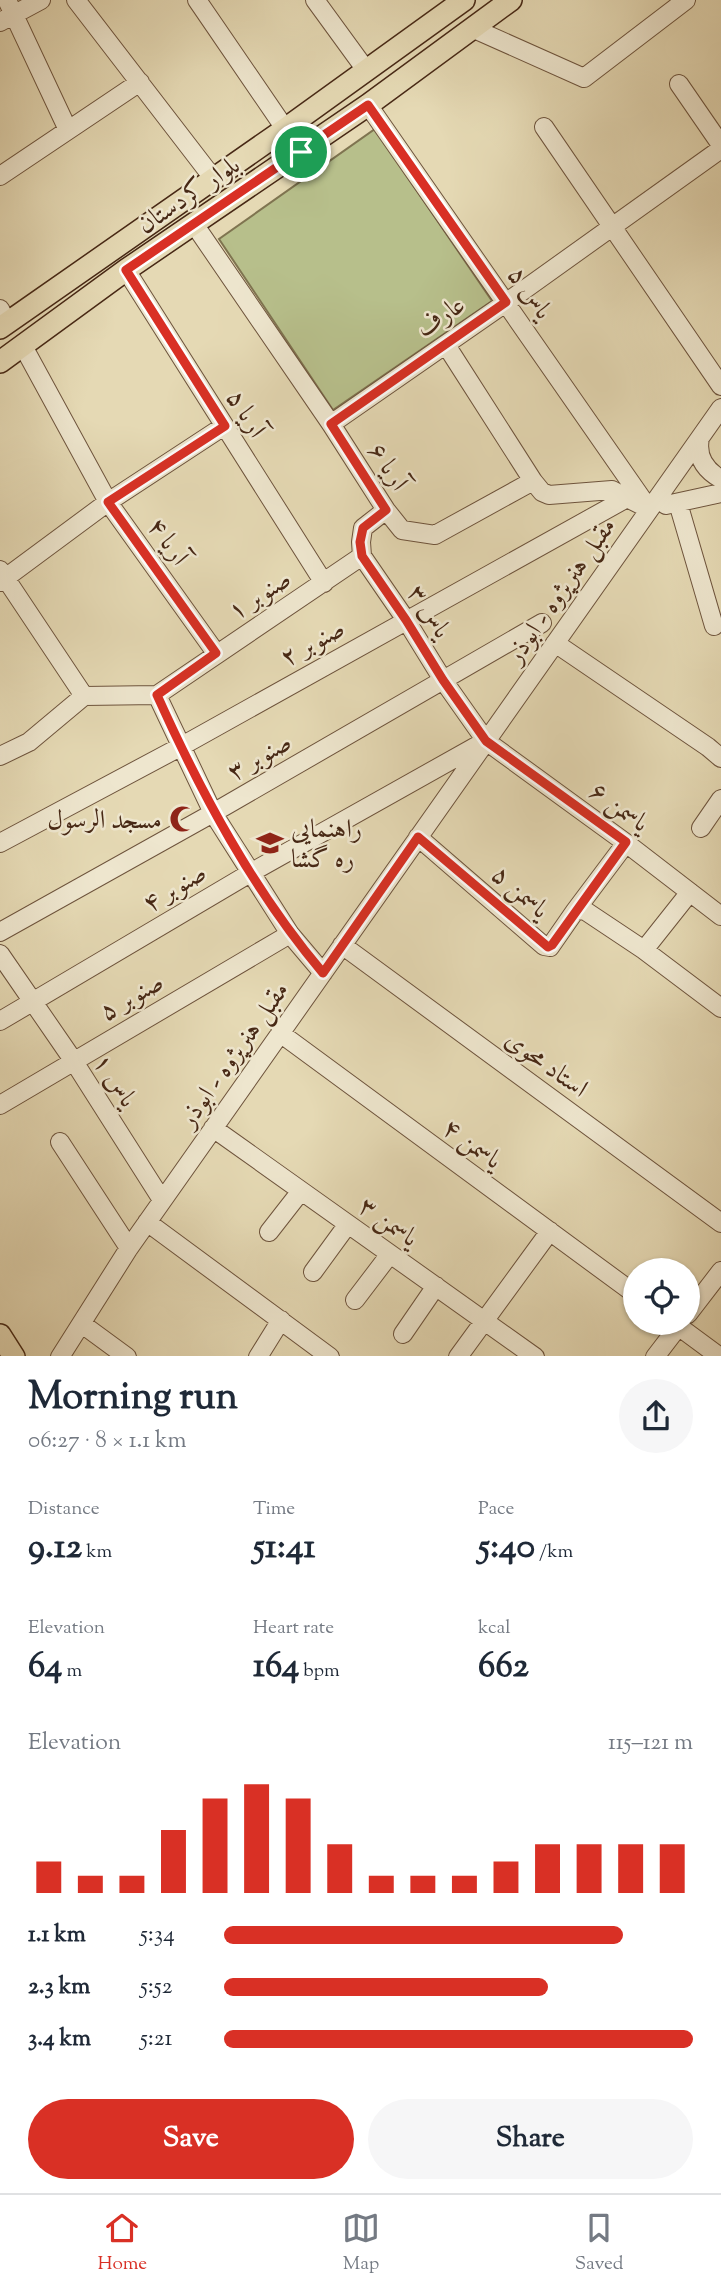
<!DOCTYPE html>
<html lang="en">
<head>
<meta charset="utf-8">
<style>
  :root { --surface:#fff; --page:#f6f6f7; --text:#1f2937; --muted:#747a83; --line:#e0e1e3; --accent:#d93025 }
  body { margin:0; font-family:"Sorts Mill Goudy",Amiri,serif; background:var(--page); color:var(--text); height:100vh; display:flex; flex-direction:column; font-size:26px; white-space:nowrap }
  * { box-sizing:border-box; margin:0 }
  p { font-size:23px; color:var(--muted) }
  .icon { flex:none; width:38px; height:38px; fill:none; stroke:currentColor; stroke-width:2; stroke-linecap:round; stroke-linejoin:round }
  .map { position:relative; height:1356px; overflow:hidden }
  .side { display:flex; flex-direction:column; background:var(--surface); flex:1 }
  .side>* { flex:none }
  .buttons { position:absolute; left:623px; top:1258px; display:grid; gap:14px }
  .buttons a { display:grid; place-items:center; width:77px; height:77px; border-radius:50%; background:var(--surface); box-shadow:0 2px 5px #0004; font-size:35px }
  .pin { position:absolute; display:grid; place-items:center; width:60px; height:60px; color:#fff; margin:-30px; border:4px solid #fff; border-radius:50%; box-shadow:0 2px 7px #0007 }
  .round { display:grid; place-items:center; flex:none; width:74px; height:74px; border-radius:37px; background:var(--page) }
  .overview { display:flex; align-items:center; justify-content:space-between; height:119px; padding:0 28px }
  h1 { font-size:38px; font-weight:700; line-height:52px }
  .metrics { display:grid; grid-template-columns:repeat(3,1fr); gap:10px; height:119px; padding:7px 28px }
  .metrics div { display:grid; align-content:center }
  .metrics b { font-size:35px; font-weight:700 }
  .metrics small { font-size:19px; font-weight:400 }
  .metrics p { font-size:19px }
  .chart { height:196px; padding:14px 28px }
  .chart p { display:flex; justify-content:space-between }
  .chart svg { width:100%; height:126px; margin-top:7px; stroke:var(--accent); stroke-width:6 }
  .action { display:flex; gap:14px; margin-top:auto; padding:14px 28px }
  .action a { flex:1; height:80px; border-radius:42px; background:var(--accent); color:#fff; font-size:28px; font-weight:700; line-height:80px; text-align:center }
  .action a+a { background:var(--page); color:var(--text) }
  ul { padding:0 28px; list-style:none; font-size:23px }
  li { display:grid; grid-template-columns:112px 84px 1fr; align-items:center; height:52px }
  li i { height:18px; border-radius:9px; background:var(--accent) }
  .dock { display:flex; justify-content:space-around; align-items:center; height:98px; border-top:2px solid var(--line); background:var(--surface); font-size:19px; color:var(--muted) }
  .dock a { display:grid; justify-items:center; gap:4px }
  .dock .selected { color:var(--accent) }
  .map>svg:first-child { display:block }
</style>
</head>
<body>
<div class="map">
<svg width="721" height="1357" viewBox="0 0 721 1357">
  <rect width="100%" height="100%" fill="#e5d9b4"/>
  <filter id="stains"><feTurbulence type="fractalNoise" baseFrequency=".00286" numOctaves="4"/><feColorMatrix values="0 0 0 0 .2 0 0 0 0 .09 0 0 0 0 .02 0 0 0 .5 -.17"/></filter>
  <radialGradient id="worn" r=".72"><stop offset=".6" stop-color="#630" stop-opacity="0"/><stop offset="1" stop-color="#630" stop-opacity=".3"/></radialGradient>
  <!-- green -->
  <path fill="#b7bf8b" stroke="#7f7450" stroke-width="2" d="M 375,129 L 492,301 L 333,410 L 219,239 Z"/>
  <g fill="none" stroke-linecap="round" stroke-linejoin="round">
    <!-- minor casing -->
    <g stroke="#6e543d" stroke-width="20">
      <path id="minor" d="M 7,0 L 68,130
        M 76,0 L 213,178
        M 197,0 L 301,152
        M 315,0 L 366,70
        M 0,22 L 41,0
        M 472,28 L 584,78 L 686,0
        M 679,84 L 721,145
        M 368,105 L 647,506
        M 544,127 L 721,386
        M 0,176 L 140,82
        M 194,224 L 331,424 L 386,510 L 402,530 L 435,535 L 533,481 L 542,492 L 549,495 L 612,490 L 627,498
        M 126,270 L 324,583
        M 0,309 L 7,323
        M 446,345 L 533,481
        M 23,346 L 108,502 L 216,653
        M 331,424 L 507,302 L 721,149
        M 700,438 C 696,457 705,470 721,479
        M 678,503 L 714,626
        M 666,505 L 721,493
        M 386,510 L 363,528 L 361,542 L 362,556 L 406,620 L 443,680 L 486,741 L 626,843 L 721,916
        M 0,570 L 84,696
        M 0,582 L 108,502 L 224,426
        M 555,643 L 708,747 L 721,758
        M 157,695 L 213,813 L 290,934 L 323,973
        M 0,756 L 29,742 L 84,696 L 157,695 L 362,556
        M 701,828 L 721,799
        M 418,837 L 544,946 L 550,947 L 575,911 L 584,910 L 644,950 L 721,1008
        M 0,843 L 180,747 L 627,498 L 649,509
        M 575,911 L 626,843
        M 0,932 L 213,813 L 542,623
        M 342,945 L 721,1223
        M 644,950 L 690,892
        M 0,954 L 73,1060 L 162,1200
        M 0,1021 L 252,872 L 480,744
        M 280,1033 L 635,1294
        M 0,1105 L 290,934
        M 213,1128 L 535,1357
        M 60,1142 L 129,1248
        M 147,1222 L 330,1357
        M 269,1232 L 301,1191
        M 313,1272 L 348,1224
        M 355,1300 L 390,1254
        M 688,1314 L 721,1271
        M 674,1323 L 720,1357
        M 82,1324 L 127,1357
        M 403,1334 L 436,1286
        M 60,1357 L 129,1248 L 721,408
        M 258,1357 L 281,1320
        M 458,1357 L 550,1231
        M 655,1357 L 681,1323"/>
    </g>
    <!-- major casing -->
    <g stroke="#472815" stroke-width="24">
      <path id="major" d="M 0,328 L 285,129 L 464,0
        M 0,362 L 126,270 L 368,105 L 511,0
        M 0,1335 L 14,1357"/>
    </g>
    <!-- minor -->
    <use href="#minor" stroke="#eee6ce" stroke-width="18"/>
    <!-- major -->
    <use href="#major" stroke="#e5d9b4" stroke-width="21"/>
  </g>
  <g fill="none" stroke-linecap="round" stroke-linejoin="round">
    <!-- route casing -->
    <g stroke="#fff" stroke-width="14">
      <path id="route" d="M 368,105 L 506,302 L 331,424 L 386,510 L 363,528 L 360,542 L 362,556 L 406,620 L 443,680 L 486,741 L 626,842 L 552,945 L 548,947 L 418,837 L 323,973 C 253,890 201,793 157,695 L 216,653 L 108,502 L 225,426 L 126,270 Z"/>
    </g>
    <!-- route -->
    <use href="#route" stroke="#d93025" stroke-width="9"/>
  </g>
  <!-- icons -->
  <defs>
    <g id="mosque-bare" transform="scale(2.1)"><path d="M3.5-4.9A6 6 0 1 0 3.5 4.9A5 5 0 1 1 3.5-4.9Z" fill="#8f2418" stroke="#eee6ce" stroke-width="2.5" paint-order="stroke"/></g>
    <g id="school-bare" transform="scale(2.1)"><path d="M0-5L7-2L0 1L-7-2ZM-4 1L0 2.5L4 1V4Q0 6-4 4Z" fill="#8f2418" stroke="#eee6ce" stroke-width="2.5" paint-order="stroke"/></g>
  </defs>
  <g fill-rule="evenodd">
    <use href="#mosque-bare" x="183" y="819"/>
    <use href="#school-bare" x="270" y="843"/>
  </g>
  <g text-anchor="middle" stroke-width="5" stroke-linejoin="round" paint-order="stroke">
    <!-- street labels -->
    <g font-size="26" fill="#472815" stroke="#eee6ce">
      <text transform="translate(188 194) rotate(-34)" y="9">بلوار کردستان</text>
      <text transform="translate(531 292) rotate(55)" y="9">یاس ۵</text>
      <text transform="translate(440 316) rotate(-35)" y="9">عارف</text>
      <text transform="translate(247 413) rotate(58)" y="9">آریا ۵</text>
      <text transform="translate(389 466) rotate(57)" y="9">آریا ۶</text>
      <text transform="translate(169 541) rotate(55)" y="9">آریا ۴</text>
      <text transform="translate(560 590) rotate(-55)" y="9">مقبل هنرپژوه - ابوذر</text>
      <text transform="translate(259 594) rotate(-33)" y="9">صنوبر ۱</text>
      <text transform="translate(430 611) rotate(57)" y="9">یاس ۳</text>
      <text transform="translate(312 642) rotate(-29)" y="9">صنوبر ۲</text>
      <text transform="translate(259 756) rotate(-30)" y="9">صنوبر ۳</text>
      <text transform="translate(620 806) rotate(36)" y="9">یاسمن ۶</text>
      <text transform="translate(174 887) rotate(-31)" y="9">صنوبر ۴</text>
      <text transform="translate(521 891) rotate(41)" y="9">یاسمن ۵</text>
      <text transform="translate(131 996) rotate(-30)" y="9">صنوبر ۵</text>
      <text transform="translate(233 1054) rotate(-55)" y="9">مقبل هنرپژوه - ابوذر</text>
      <text transform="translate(547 1063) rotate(36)" y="9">استاد محوی</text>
      <text transform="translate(116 1080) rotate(57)" y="9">یاس ۱</text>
      <text transform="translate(473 1143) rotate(36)" y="9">یاسمن ۴</text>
      <text transform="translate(389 1221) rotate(35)" y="9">یاسمن ۳</text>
    </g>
    <!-- poi labels -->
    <g font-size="26" fill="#472815" stroke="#eee6ce" text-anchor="end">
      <text x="162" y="828">مسجد الرسول</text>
      <text x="291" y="837" text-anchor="start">راهنمایی<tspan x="291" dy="30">ره گشا</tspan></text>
    </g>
  </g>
  <rect width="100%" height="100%" filter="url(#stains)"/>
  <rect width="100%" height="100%" fill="url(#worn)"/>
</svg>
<div class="buttons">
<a><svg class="icon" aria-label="locate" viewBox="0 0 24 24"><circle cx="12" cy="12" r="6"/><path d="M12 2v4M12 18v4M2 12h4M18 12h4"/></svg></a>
</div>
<div class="pin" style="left:301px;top:152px;background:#1e9e55"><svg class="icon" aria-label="arrive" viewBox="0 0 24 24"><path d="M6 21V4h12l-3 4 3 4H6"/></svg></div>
</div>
<section class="side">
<div class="overview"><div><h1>Morning run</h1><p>06:27 · 8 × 1.1 km</p></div><a class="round"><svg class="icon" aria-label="share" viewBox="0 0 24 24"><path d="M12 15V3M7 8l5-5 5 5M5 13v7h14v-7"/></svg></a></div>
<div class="metrics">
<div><p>Distance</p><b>9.12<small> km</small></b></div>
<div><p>Time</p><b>51:41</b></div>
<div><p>Pace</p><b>5:40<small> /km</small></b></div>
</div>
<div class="metrics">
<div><p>Elevation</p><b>64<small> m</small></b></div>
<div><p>Heart rate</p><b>164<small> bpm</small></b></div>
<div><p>kcal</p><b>662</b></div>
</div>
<div class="chart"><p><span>Elevation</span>115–121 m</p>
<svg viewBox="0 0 160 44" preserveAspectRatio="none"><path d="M5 44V33M15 44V38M25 44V38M35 44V22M45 44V11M55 44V6M65 44V11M75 44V27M85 44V38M95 44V38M105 44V38M115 44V33M125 44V27M135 44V27M145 44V27M155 44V27"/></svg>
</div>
<ul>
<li><b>1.1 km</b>5:34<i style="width:85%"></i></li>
<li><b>2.3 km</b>5:52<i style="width:69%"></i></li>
<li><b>3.4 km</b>5:21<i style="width:100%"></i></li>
</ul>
<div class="action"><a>Save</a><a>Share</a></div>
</section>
<nav class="dock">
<a class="selected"><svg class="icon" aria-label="home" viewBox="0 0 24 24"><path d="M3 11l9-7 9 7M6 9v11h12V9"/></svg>Home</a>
<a><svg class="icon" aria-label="map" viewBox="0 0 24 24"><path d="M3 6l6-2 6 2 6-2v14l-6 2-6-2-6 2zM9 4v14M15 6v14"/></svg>Map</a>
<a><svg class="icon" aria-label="saved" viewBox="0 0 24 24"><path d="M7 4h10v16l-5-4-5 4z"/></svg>Saved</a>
</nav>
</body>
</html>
